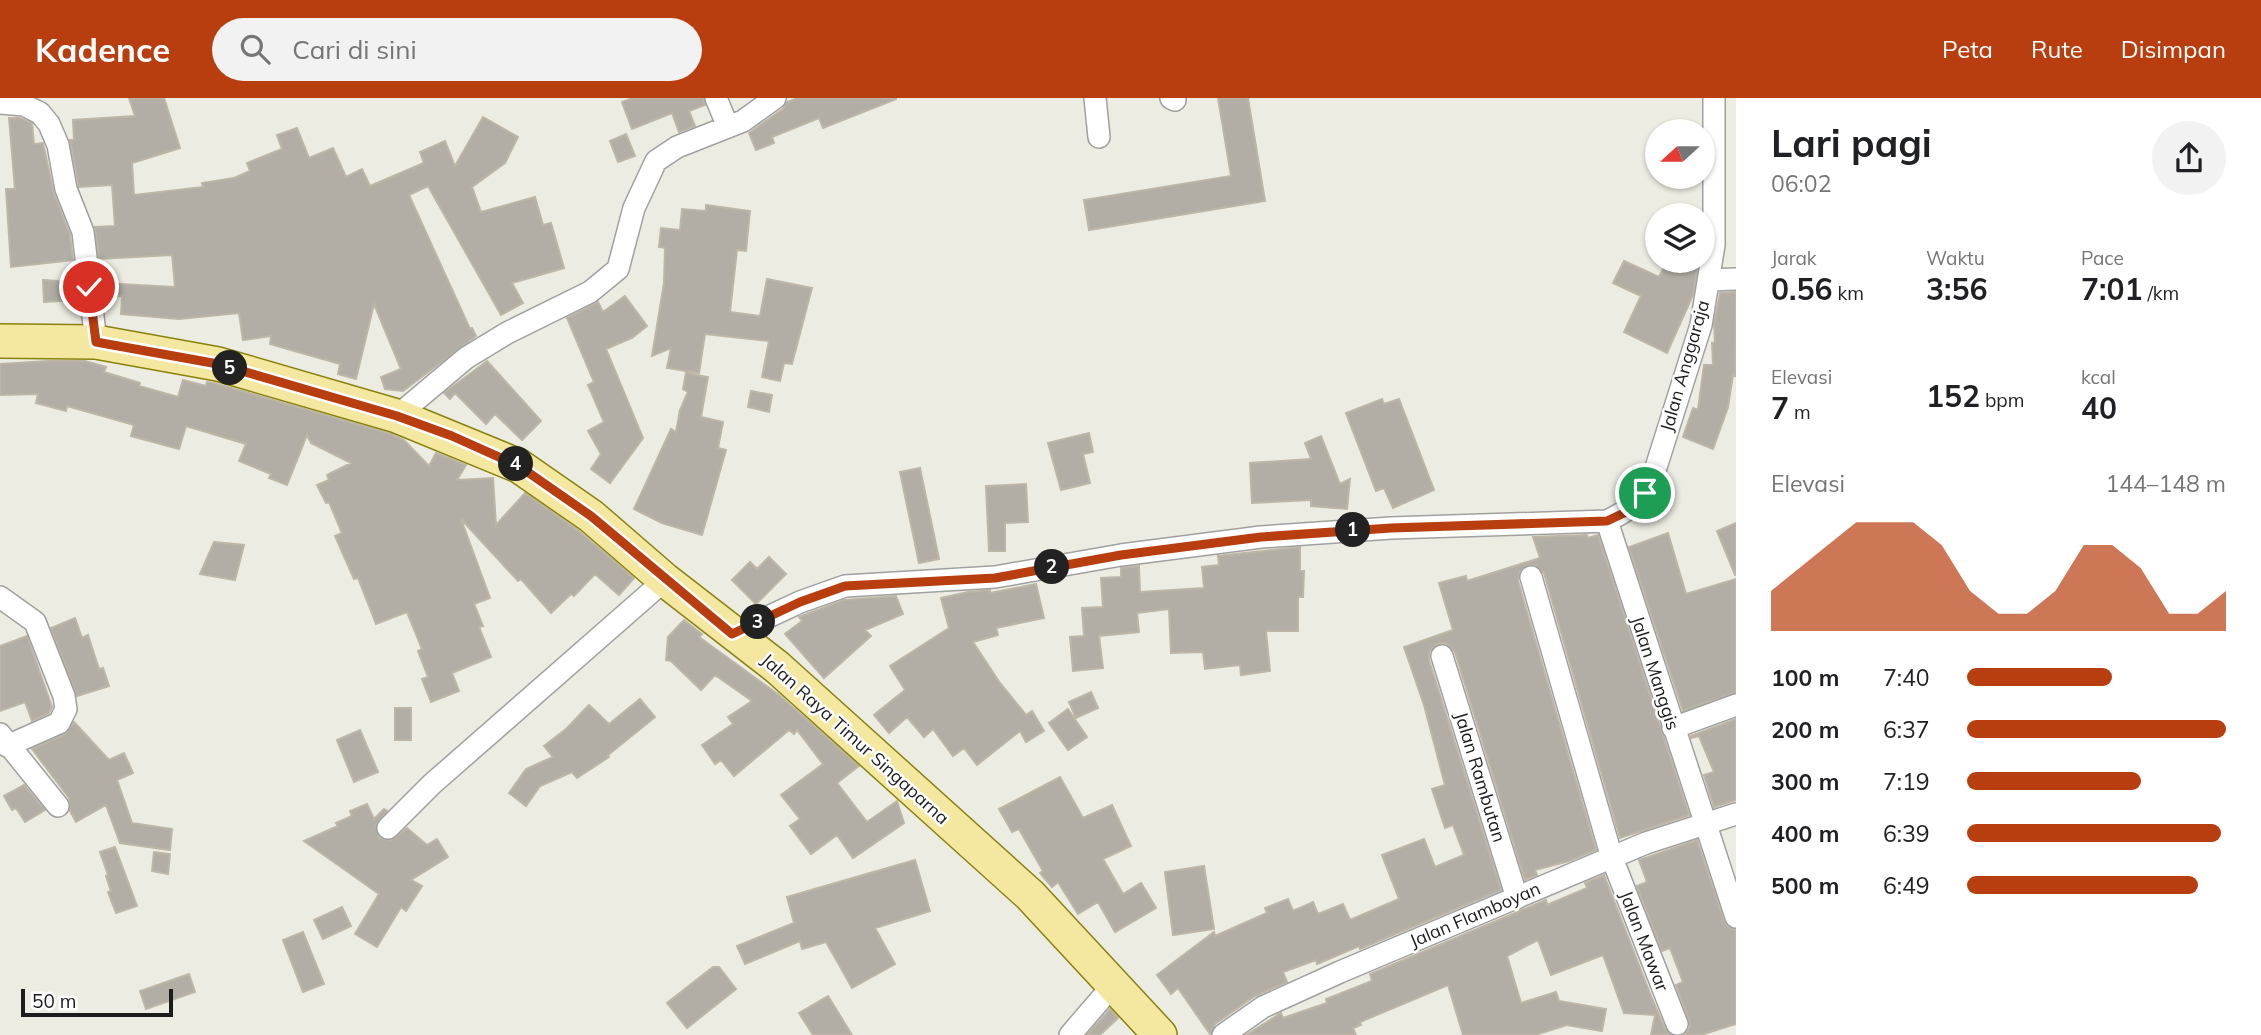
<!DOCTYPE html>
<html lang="id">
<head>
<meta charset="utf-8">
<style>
  :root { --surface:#fff; --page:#f2f2f2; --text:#202124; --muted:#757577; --accent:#b83e10 }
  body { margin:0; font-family:Mulish,sans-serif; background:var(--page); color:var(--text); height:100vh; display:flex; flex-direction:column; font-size:26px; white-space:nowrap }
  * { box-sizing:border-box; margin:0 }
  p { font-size:23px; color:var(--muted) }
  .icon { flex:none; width:38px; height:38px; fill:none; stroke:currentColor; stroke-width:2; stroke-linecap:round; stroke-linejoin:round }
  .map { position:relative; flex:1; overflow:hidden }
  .sheet { display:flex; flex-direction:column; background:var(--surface); width:525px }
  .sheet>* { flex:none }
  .needle { width:46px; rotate:249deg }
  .fabs { position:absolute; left:1645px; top:21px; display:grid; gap:14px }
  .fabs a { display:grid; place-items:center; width:70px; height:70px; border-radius:50%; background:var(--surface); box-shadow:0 2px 5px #0004; font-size:35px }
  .scale { position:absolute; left:21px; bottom:18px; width:152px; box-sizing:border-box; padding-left:7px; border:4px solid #1c1c1c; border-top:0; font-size:19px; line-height:24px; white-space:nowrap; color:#1c1c1c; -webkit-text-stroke:5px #fff; paint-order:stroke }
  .pin { position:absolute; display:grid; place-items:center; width:60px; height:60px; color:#fff; margin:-30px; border:4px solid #fff; border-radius:50%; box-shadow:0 2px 7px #0007 }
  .km { position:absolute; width:35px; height:35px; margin:-18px; border-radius:50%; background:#222; color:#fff; font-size:19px; line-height:35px; text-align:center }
  .round { display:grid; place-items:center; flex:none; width:74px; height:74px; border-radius:37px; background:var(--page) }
  .summary { display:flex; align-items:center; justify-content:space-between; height:119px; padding:0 35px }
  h1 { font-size:38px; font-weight:700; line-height:52px }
  .metrics { display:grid; grid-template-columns:repeat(3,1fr); gap:10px; height:119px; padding:7px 35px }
  .metrics div { display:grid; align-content:center }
  .metrics b { font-size:30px; font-weight:700 }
  .metrics small { font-size:19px; font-weight:400 }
  .metrics p { font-size:19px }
  .chart { height:196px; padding:14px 35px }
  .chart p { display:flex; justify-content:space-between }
  .chart svg { width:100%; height:126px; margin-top:7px; fill:var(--accent); opacity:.7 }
  ul { padding:0 35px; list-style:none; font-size:23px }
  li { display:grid; grid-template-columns:112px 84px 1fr; align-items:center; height:52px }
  li i { height:18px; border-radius:9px; background:var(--accent) }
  header { display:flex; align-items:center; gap:42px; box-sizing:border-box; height:98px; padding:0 35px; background:var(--accent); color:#fff }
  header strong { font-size:33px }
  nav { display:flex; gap:38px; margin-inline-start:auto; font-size:24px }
  .search { width:490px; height:63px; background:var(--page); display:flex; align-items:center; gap:18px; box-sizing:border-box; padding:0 24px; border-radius:38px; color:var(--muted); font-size:26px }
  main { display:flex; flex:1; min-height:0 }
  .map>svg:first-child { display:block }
</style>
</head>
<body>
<header>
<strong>Kadence</strong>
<div class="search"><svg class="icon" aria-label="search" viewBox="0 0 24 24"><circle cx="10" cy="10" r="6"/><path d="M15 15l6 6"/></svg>Cari di sini</div>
<nav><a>Peta</a><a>Rute</a><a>Disimpan</a></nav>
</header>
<main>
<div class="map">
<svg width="1736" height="937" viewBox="0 0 1736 937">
  <rect width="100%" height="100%" fill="#edece2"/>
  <!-- building -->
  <path fill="#b2aea5" stroke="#bdb6a6" stroke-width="2" d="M 129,0 L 164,0 L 180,50 L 132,65 L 134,97 L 203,89 L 202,85 L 234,80 L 250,73 L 247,65 L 282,51 L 277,37 L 297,30 L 309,60 L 333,50 L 346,79 L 362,71 L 370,88 L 424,65 L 420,54 L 445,43 L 455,68 L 483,19 L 518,39 L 505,65 L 472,89 L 481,114 L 535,99 L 543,127 L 551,125 L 564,170 L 512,185 L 523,205 L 501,217 L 428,88 L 409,97 L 470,231 L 472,230 L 476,238 L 403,293 L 385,291 L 381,279 L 401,271 L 374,206 L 356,281 L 338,276 L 340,266 L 270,246 L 271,238 L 243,242 L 239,215 L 179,221 L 121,216 L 122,198 L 104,199 L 102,185 L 175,189 L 172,157 L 99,161 L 95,129 L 115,128 L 112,87 L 79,89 L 70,42 L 74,42 L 73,22 L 135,18 Z
    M 633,0 L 703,0 L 705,7 L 689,13 L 695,28 L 679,34 L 672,15 L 632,31 L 622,4 Z
    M 798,0 L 896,0 L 896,1 L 823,30 L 819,20 L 772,39 L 774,45 L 756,52 L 749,35 L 783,11 L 787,4 Z
    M 1218,0 L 1248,0 L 1265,103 L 1089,132 L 1084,102 L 1231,78 Z
    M 9,20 L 20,20 L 32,25 L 34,46 L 43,45 L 54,96 L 70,137 L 73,162 L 11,169 L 6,91 L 15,91 Z
    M 626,36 L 635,58 L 618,64 L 610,43 Z
    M 706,107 L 750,113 L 746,153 L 737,152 L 730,214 L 760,218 L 767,181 L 812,190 L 792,266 L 784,265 L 780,283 L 762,279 L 769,243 L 705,236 L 699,275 L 667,270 L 671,250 L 652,258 L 664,185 L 665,150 L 659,149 L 661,130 L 680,132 L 682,111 L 706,113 Z
    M 1624,163 L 1659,179 L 1667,163 L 1698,165 L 1693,197 L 1667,255 L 1624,234 L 1641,198 L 1613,185 Z
    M 43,182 L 76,184 L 78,202 L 44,204 Z
    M 1736,194 L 1735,278 L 1733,277 L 1728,309 L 1713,351 L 1683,339 L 1693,310 L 1698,312 L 1704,267 L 1713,267 L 1712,245 L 1715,244 L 1714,226 L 1720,195 Z
    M 625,198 L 647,228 L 632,240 L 606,251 L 643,340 L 610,385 L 591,371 L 601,356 L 588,333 L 604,324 L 588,287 L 594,284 L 567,220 L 598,204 L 603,214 Z
    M 48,263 L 85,263 L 106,269 L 104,274 L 140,285 L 139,288 L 178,299 L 183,282 L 206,288 L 207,284 L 214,285 L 391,336 L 404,342 L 429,368 L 436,355 L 466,367 L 457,382 L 493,380 L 496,427 L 525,395 L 579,433 L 634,480 L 619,497 L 595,476 L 574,498 L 571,496 L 551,515 L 521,481 L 518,483 L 461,421 L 490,500 L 474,506 L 483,528 L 479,529 L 491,559 L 452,575 L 459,593 L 431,604 L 422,581 L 428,579 L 418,553 L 422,551 L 407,514 L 376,526 L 358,480 L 354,481 L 335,438 L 342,435 L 329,404 L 326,405 L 317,387 L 329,382 L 327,377 L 351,365 L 311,345 L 307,337 L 287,387 L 269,380 L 271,376 L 239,363 L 246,346 L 186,328 L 179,351 L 131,338 L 134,327 L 67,308 L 66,313 L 36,305 L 38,296 L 0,297 L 0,266 Z
    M 487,263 L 541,323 L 522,342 L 495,316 L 486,326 L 455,295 L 450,301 L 444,295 Z
    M 686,275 L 708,279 L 701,319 L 723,324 L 718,350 L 726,352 L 702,437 L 662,425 L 634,411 L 671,331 L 676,334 L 680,312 L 688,294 L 683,291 Z
    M 751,293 L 772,297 L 769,314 L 748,309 Z
    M 1382,301 L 1384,306 L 1399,301 L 1434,392 L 1393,410 L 1384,390 L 1376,393 L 1346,315 Z
    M 1089,335 L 1093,354 L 1083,356 L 1090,385 L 1061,392 L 1048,345 Z
    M 1321,338 L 1340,386 L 1350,381 L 1347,411 L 1311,408 L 1311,402 L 1252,405 L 1250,365 L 1311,361 L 1305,345 Z
    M 920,370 L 939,461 L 919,465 L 900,374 Z
    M 1026,386 L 1028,424 L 1005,425 L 1005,453 L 989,453 L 986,388 Z
    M 1736,425 L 1736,477 L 1735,477 L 1717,433 Z
    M 1668,435 L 1686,496 L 1736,481 L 1736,594 L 1683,613 L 1629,449 Z
    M 1587,437 L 1588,440 L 1598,437 L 1689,717 L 1620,740 L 1544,475 L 1535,467 L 1527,467 L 1519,475 L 1518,483 L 1596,752 L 1569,763 L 1535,772 L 1537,777 L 1525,782 L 1455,554 L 1446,545 L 1437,546 L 1429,554 L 1429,562 L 1501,792 L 1360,851 L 1359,848 L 1317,866 L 1316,862 L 1283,874 L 1287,884 L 1255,898 L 1215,926 L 1210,936 L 1178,890 L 1171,896 L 1157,877 L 1214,834 L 1215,838 L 1267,815 L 1265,810 L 1288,801 L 1293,813 L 1313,804 L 1318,816 L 1343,806 L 1350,822 L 1399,801 L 1382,757 L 1424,741 L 1435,769 L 1464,757 L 1453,727 L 1445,730 L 1432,691 L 1445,687 L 1424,607 L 1404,549 L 1453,532 L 1439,485 L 1466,478 L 1467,483 L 1540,460 L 1533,439 Z
    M 214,444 L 244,447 L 235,482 L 200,476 Z
    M 1300,449 L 1300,473 L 1304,473 L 1303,499 L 1298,499 L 1298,533 L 1266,533 L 1270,573 L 1241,577 L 1240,567 L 1205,571 L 1203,554 L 1171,555 L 1169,511 L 1137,515 L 1139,534 L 1099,538 L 1103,570 L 1073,573 L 1070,539 L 1084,538 L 1082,510 L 1103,509 L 1101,480 L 1121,479 L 1121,470 L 1139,468 L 1140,494 L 1204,490 L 1202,469 L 1219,467 L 1218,458 Z
    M 769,459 L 786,476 L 756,506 L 732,482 L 750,464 L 757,471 Z
    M 1036,486 L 1044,520 L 996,530 L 998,537 L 973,544 L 1000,585 L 1026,617 L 1032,613 L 1044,633 L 1026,644 L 1020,633 L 977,667 L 964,650 L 953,658 L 933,631 L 924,639 L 907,619 L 889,635 L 874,617 L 905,592 L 890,568 L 949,530 L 941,500 L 968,494 L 990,492 L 990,495 Z
    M 896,498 L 903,516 L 865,532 L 871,538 L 824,580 L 785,536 L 802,523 L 799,519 L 844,502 Z
    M 75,520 L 82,540 L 88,537 L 99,571 L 103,570 L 109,588 L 77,598 L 51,530 Z
    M 684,522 L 702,536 L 699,539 L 779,597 L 859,668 L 837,685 L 867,724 L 897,703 L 904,725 L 853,760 L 837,737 L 811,756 L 790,728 L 800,721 L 781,697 L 823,666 L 797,632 L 794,636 L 789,632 L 734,678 L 721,662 L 715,666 L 702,647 L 733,626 L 728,619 L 752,603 L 715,577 L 701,592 L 671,563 L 666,562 L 668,539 Z
    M 27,538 L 52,609 L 49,615 L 32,623 L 25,604 L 0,613 L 0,548 Z
    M 1091,594 L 1098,610 L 1076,620 L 1069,604 Z
    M 640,601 L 655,619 L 608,657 L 609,659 L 577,680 L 572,674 L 540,688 L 526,708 L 509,695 L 526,671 L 553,659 L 544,648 L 566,631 L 589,607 L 609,626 Z
    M 395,610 L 411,610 L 411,642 L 395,642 Z
    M 1068,611 L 1087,639 L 1068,652 L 1049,625 Z
    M 1736,621 L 1736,702 L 1714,709 L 1704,677 L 1714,674 L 1699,638 L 1691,640 L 1691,638 Z
    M 74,624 L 109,662 L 124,655 L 133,675 L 117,682 L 132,725 L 172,731 L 170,752 L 120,745 L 106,707 L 76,724 L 70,713 L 69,700 L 32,651 L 64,637 Z
    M 360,632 L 378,674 L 354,684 L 337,642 Z
    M 1060,679 L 1083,720 L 1112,707 L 1131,748 L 1103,761 L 1123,796 L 1141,785 L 1156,810 L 1115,834 L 1098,804 L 1078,816 L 1058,784 L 1052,789 L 1040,775 L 1043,773 L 1019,731 L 1012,734 L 999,711 Z
    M 24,687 L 45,712 L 25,724 L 16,710 L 12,712 L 4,698 Z
    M 367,706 L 374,721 L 384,711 L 387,713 L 376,726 L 379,740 L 392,742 L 407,730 L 427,747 L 437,741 L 448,759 L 411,782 L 422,788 L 406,813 L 401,809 L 377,849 L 355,836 L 379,796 L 304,743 L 338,728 L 336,725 L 352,718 L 350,713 Z
    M 1697,742 L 1724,823 L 1728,829 L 1736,832 L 1736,926 L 1701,937 L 1684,937 L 1690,929 L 1689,922 L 1676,887 L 1683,884 L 1670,850 L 1662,853 L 1637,788 L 1647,784 L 1639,762 Z
    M 115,749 L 137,808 L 116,815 L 108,794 L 111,793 L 106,778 L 108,777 L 100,754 Z
    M 154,754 L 170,756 L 168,776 L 152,773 Z
    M 915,762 L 930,813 L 875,830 L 895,866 L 852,890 L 826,844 L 802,851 L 800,843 L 745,866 L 737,848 L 794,825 L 787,799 Z
    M 1204,768 L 1214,831 L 1173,837 L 1165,774 Z
    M 1604,777 L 1651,898 L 1665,931 L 1670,937 L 1651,937 L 1655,917 L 1624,915 L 1603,857 L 1551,877 L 1538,842 L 1507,858 L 1521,905 L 1556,894 L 1559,903 L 1606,911 L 1602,933 L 1567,927 L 1535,937 L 1463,937 L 1448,887 L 1360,924 L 1361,927 L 1353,930 L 1356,937 L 1246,937 L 1281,915 L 1283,920 L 1327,905 L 1326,901 L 1372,883 L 1370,876 L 1546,802 L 1547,807 L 1587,790 L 1585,785 Z
    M 342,809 L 351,828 L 323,841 L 314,822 Z
    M 303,834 L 324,886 L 303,894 L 283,842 Z
    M 713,869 L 719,869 L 736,891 L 687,930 L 667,905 Z
    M 189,876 L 195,894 L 146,911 L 140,893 Z
    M 828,898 L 852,937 L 813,937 L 799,915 Z
    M 1110,911 L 1118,920 L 1100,937 L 1087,937 Z"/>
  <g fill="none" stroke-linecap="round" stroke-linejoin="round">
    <!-- minor casing -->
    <g stroke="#a0a0a0" stroke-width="24">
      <path id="minor" d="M 716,0 L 728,29
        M 1095,0 L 1099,39
        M 1171,0 L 1175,2
        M 0,5 L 24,7 L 40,15 L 49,26 L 58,47 L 66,91 L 83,134 L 96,244
        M 1709,182 L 1736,181
        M 397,318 L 466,260 L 507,235 L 590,194 L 618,171 L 634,110 L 656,63 L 677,49 L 743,23 L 775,0
        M 1607,423 L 1736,819
        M 1531,479 L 1612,760 L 1677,926
        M 0,499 L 35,524 L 64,598 L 66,611 L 59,625 L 7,648
        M 732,536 L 800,504 L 845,488 L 995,479 L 1121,457 L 1261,439 L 1391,430 L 1607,423 C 1628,413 1641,403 1652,382 L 1701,227 L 1714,147 L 1714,0
        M 1442,558 L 1517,800
        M 1673,630 L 1736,607
        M 0,636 L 58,708
        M 388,730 L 432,686 L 665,482
        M 1070,937 L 1113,887
        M 1223,937 L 1263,909 L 1340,874 L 1646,745 L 1736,716"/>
    </g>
    <!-- primary casing -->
    <g stroke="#88820c" stroke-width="36">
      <path id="primary" d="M 0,243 L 96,244 L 218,266 L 397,318 L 519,368 L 591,418 L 665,482 L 777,569 L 1030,797 L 1160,937"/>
    </g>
    <!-- minor -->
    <use href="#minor" stroke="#fff" stroke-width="21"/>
    <!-- primary -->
    <use href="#primary" stroke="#f4e7a0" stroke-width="33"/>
  </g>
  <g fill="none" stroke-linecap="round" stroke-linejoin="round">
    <!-- route casing -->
    <g stroke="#fff" stroke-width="14">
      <path id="route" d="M 89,189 L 96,244 L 218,266 L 397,318 L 452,338 L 519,368 L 591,418 L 732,536 L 800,504 L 845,488 L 995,480 L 1121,457 L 1261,439 L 1391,430 L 1607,423 L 1624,415 L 1645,395"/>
    </g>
    <!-- route -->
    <use href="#route" stroke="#b83e10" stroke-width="9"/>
  </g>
  <g text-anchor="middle" stroke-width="5" stroke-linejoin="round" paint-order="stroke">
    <!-- street labels -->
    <g font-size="18" fill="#1c1c1c" stroke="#fff">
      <text transform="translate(1685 268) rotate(-74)" y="6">Jalan Anggaraja</text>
      <text transform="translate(1655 575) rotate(72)" y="6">Jalan Manggis</text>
      <text transform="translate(855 641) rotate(42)" y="6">Jalan Raya Timur Singaparna</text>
      <text transform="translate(1480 679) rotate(73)" y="6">Jalan Rambutan</text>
      <text transform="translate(1475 817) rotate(-23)" y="6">Jalan Flamboyan</text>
      <text transform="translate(1644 843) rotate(69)" y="6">Jalan Mawar</text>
    </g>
  </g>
</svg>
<div class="fabs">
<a><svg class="needle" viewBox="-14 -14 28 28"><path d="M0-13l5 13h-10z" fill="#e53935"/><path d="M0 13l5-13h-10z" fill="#757577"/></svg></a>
<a><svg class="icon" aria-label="layers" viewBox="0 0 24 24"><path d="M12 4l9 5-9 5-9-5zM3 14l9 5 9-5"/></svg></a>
</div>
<div class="scale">50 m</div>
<div class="pin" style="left:1645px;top:395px;background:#1e9e55"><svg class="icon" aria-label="arrive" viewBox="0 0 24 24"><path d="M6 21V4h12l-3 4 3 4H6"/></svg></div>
<div class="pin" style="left:89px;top:189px;background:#d93025"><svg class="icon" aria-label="check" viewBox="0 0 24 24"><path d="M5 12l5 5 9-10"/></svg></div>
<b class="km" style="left:1353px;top:432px">1</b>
<b class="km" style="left:1052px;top:469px">2</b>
<b class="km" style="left:758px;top:524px">3</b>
<b class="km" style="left:516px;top:366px">4</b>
<b class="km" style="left:230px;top:270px">5</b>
</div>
<section class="sheet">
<div class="summary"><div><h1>Lari pagi</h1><p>06:02</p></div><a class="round"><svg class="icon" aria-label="share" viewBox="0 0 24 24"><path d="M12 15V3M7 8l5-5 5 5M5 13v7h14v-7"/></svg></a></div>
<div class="metrics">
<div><p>Jarak</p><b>0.56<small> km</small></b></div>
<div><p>Waktu</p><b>3:56</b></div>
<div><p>Pace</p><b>7:01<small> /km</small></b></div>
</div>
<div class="metrics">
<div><p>Elevasi</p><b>7<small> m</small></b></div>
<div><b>152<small> bpm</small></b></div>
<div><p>kcal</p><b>40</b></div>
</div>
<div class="chart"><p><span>Elevasi</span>144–148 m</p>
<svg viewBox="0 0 160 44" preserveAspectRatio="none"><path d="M0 44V30L10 22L20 14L30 6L40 6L50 6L60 14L70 30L80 38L90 38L100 30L110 14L120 14L130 22L140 38L150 38L160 30V44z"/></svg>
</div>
<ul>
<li><b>100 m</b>7:40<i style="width:56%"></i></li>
<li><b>200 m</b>6:37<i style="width:100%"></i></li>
<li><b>300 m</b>7:19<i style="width:67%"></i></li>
<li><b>400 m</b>6:39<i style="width:98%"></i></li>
<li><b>500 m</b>6:49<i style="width:89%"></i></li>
</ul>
</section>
</main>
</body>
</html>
